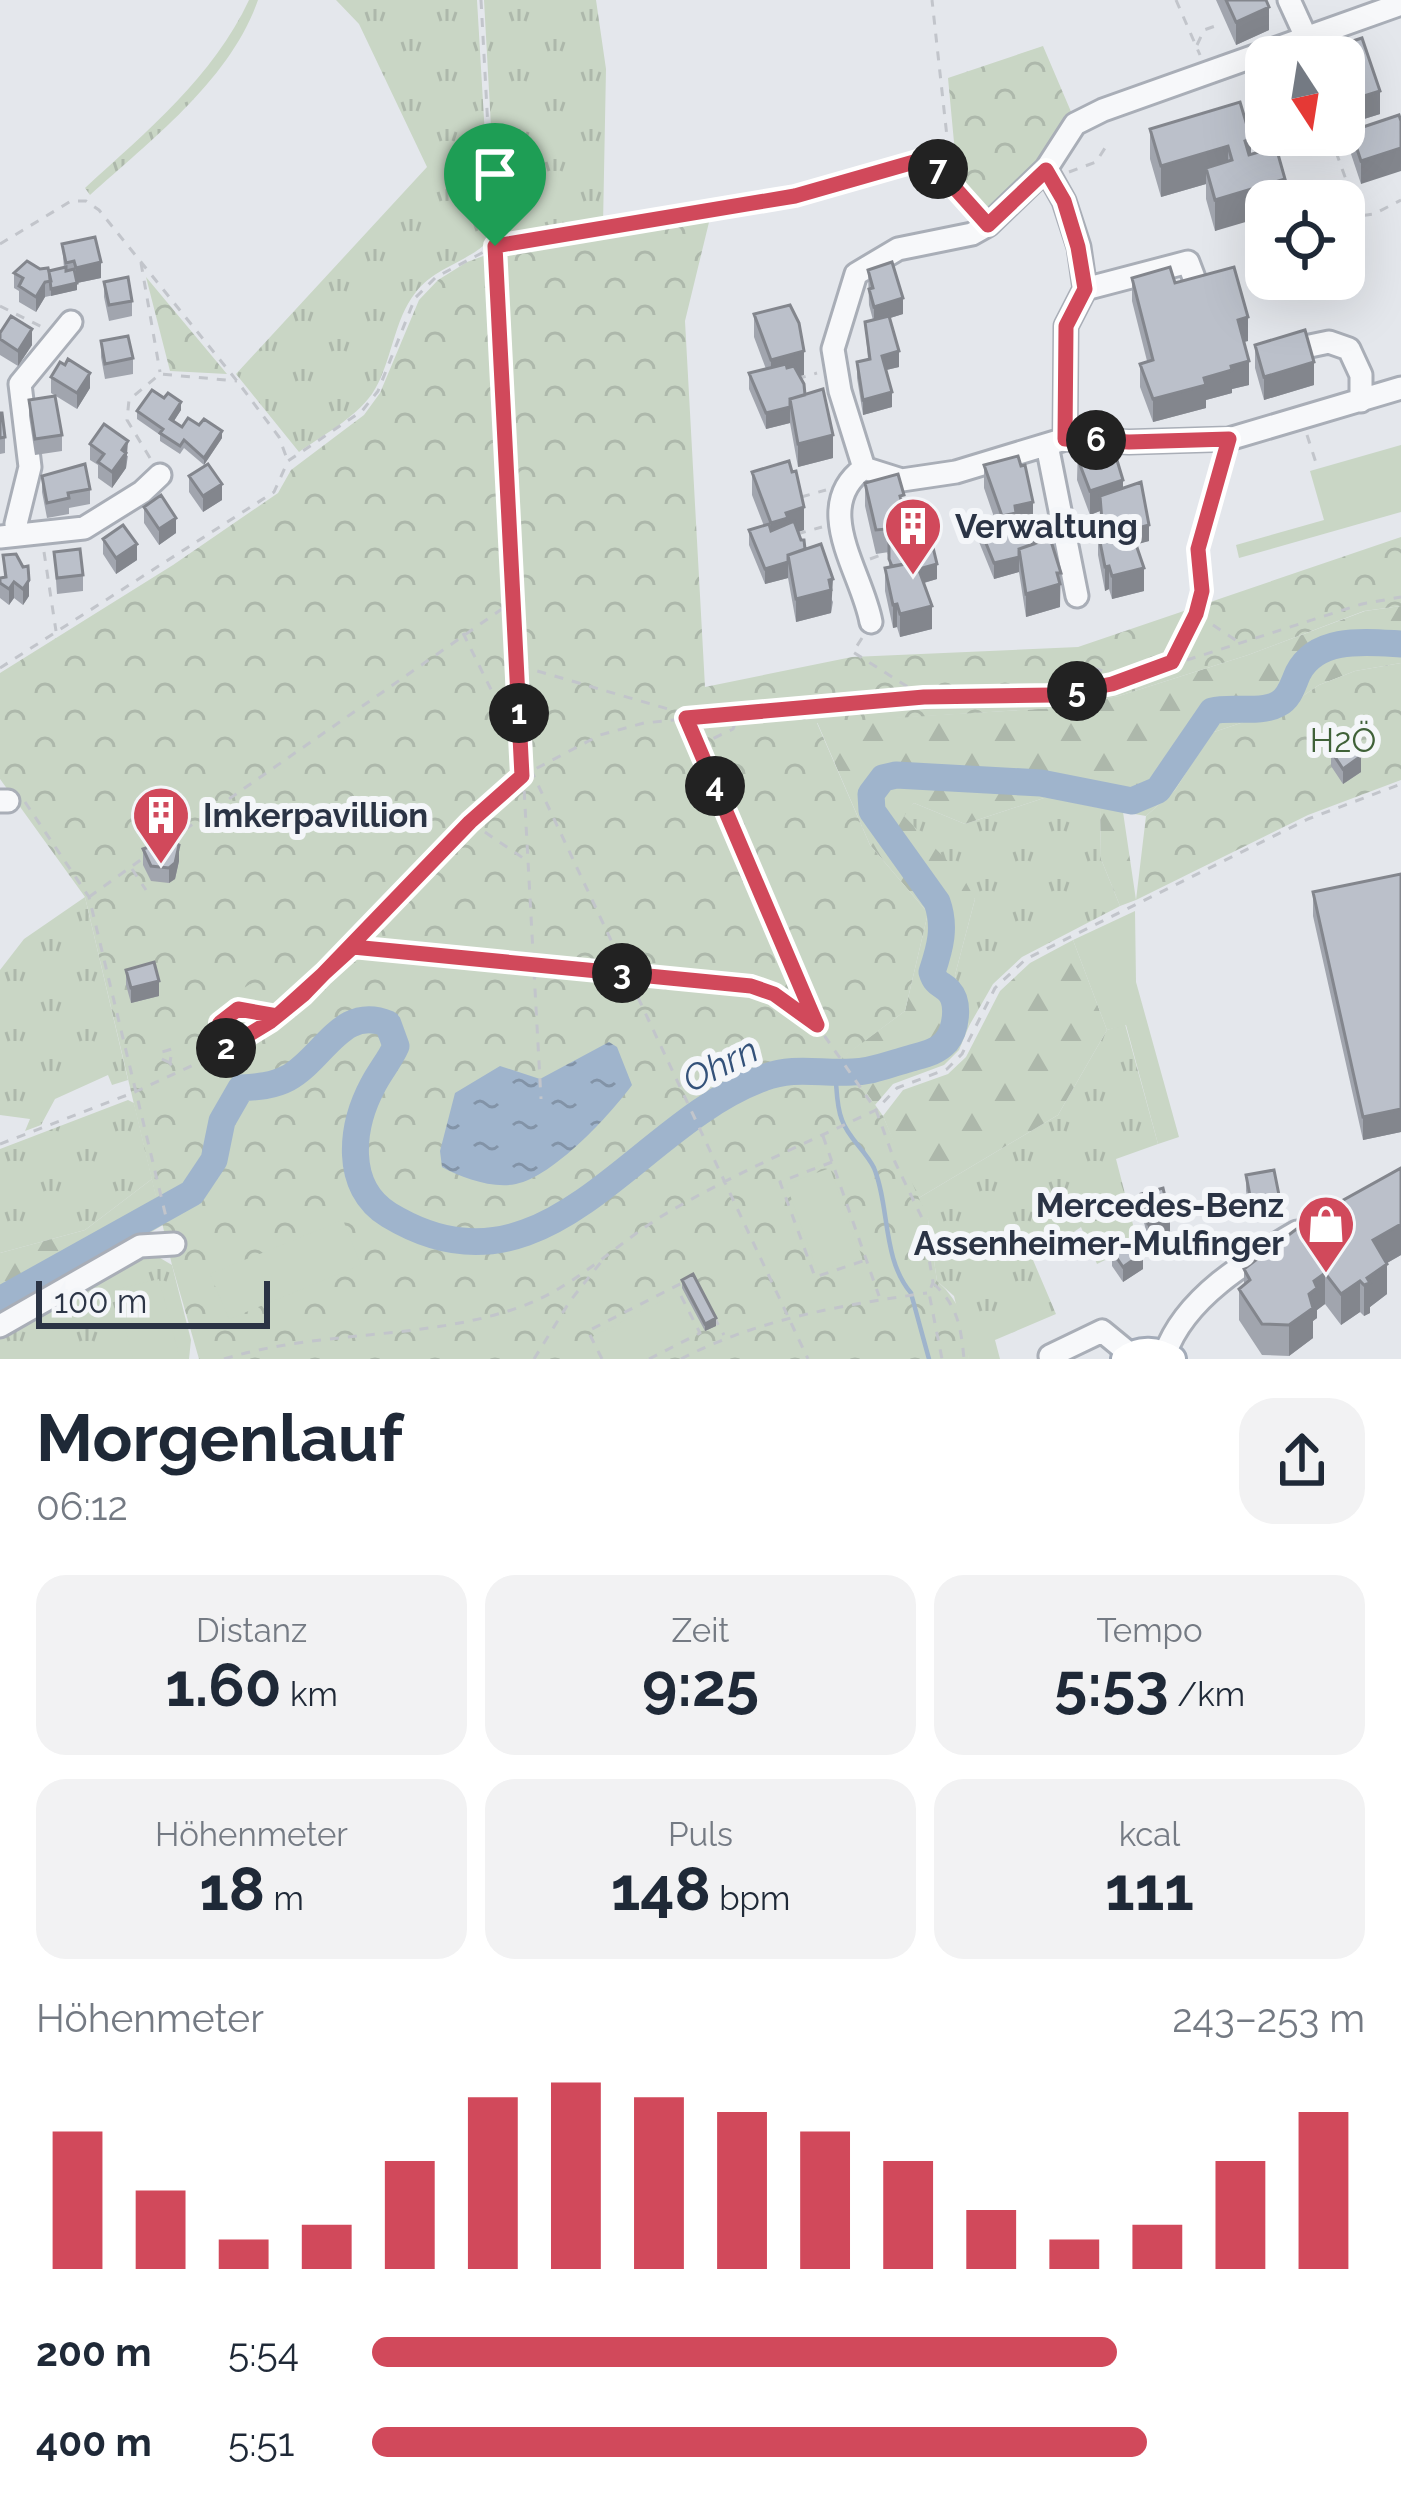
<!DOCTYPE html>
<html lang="de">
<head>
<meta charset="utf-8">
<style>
  :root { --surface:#fff; --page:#f2f2f3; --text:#1f2937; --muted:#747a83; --accent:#d1495b }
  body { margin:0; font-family:Raleway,sans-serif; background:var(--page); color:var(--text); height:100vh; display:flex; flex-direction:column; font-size:45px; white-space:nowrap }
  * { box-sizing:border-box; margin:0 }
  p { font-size:39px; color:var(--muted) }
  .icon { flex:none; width:66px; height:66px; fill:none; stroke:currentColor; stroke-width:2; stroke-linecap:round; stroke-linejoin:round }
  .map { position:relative; height:1359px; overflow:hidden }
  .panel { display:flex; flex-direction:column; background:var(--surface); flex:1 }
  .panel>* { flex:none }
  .needle { width:78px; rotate:168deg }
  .tools { position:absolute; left:1245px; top:36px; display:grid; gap:24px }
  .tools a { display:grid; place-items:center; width:120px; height:120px; border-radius:24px; background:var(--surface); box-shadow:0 12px 48px #0002; font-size:60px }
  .scale { position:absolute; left:36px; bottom:30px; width:234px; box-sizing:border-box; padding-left:12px; border:6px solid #2b3445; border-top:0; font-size:33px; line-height:42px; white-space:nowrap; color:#2b3445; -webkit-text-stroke:9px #f4f6f9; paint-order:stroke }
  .pin { position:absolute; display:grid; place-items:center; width:102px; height:102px; color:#fff; margin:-123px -51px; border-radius:50% 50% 50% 0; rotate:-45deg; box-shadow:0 0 12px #0007 }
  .pin .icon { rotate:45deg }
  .km { position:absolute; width:60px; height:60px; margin:-30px; border-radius:50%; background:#222; color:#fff; font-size:33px; line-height:60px; text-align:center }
  .round { display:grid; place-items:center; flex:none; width:126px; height:126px; border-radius:36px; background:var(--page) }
  .head { display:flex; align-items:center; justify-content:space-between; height:204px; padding:0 36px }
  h1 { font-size:66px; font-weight:700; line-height:90px }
  .metrics { display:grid; grid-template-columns:repeat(3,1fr); gap:18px; height:204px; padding:12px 36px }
  .metrics div { display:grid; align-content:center; border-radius:30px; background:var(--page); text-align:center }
  .metrics b { font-size:60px; font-weight:700 }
  .metrics small { font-size:33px; font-weight:400 }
  .metrics p { font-size:33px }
  .chart { height:336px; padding:24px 36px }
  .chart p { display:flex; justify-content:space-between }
  .chart svg { width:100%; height:216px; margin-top:12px; stroke:var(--accent); stroke-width:6 }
  ul { padding:0 36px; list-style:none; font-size:39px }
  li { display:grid; grid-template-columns:192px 144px 1fr; align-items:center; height:90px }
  li i { height:30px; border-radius:15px; background:var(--accent) }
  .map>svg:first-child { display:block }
</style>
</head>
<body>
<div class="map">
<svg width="1401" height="1359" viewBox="0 0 1401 1359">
  <defs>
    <pattern id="grass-tufts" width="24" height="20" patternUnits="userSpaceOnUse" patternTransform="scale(3)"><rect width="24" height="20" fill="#c9d6c5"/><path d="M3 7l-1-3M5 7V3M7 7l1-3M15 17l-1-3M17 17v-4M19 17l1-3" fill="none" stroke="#adb8ab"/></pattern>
    <pattern id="forest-firs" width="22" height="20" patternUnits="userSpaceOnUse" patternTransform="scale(3)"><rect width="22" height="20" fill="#c9d6c5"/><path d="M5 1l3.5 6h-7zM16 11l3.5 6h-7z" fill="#adb8ab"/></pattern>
    <pattern id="park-crowns" width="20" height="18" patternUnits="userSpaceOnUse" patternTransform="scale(3)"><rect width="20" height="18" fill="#c9d6c5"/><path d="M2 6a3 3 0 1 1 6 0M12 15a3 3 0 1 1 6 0" fill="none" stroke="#adb8ab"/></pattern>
    <pattern id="water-ripples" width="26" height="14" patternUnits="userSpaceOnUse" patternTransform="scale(3)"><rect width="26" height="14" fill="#9fb4cc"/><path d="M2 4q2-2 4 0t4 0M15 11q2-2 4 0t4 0" fill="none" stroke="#8293a7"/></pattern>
  </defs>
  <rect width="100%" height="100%" fill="#e4e7ec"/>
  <!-- grass -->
  <path fill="url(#grass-tufts)" d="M 249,0 L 258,0 C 230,80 151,140 90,195 L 85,188 C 147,131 213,77 249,0 Z
    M 336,0 L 477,0 L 491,238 C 472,261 436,266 416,292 C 393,320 392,364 372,394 C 354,419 323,435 299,452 L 236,374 L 427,167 L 359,24 Z
    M 484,0 L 596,0 L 606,69 L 603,225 L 507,241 L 497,236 Z
    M 1047,797 L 1100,808 L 1101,859 L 1120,906 L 1022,957 L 993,984 L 969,1026 L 955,975 L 975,899 L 903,815 L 914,803 L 965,824 Z
    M 85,897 L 128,1080 L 112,1085 L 108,1075 L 55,1099 L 41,1125 L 25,1131 L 30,1119 L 0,1115 L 0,970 L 24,939 Z
    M 1125,1024 L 1158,1144 L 1116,1159 L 1138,1244 L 1097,1264 L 1081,1227 L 1033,1260 L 1056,1314 L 995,1340 L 1000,1359 L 969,1359 L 954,1296 L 937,1281 L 928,1220 L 917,1199 L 1058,1115 L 1107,1030 Z
    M 128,1100 L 134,1103 L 152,1179 L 85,1230 L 0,1253 L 0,1149 Z
    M 155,1255 L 172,1265 L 191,1340 L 189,1359 L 0,1359 L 0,1331 L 136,1258 Z"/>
  <!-- forest -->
  <path fill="url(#forest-firs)" d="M 1401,606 L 1401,663 L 1355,671 L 1319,685 L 1285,708 L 1211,733 L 1175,790 L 1146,816 L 1123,812 L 1136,900 L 1120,906 L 1101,859 L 1100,808 L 1047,797 L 965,824 L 914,803 L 904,816 L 963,877 L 975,899 L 955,975 L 969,1026 L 959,1050 L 944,1065 L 893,1084 L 875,1105 L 841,1058 L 905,1011 L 928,913 L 870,845 L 817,722 L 1054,708 L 1119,696 L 1248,655 L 1365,611 Z
    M 1073,940 L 1107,1030 L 1058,1115 L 917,1199 L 883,1116 L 903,1090 L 948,1074 L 966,1057 L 1000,991 L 1030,963 Z
    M 152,1179 L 163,1225 L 0,1322 L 0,1253 L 85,1230 Z"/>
  <!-- park -->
  <path fill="url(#park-crowns)" d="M 1043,46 L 1072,114 L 1010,194 L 986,214 L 938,160 L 955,153 L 948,78 Z
    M 711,214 L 685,321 L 705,687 L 852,657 L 1078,647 L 1401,537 L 1401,606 L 1364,611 L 1248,655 L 1119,696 L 1054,708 L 817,723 L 870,845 L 928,913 L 905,1011 L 842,1058 L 883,1116 L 928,1219 L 937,1281 C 962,1303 968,1327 969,1359 L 199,1359 L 172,1265 L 85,897 L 0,779 L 0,673 L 173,565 L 278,493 L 291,470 L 364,415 L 380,393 L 419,300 L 438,280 L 467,262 L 508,247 Z
    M 146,277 L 227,374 L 170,371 Z
    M 1401,663 L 1401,780 L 1308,815 L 1136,900 L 1146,816 L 1175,790 L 1211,733 L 1285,708 L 1319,685 L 1355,671 Z"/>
  <!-- garden -->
  <path fill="#c9d6c5" d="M 1401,445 L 1401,512 L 1239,558 L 1236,545 L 1324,520 L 1310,471 Z
    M 1135,911 L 1136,982 L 1179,1137 L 1158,1144 L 1126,1025 L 1107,1030 L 1073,940 Z
    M 250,984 L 274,1010 L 214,1049 L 201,1017 Z
    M 830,1168 L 862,1257 L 818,1272 L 786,1184 Z
    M 343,1220 L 361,1265 L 229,1319 L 210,1274 Z
    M 159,1279 L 180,1359 L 133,1359 L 115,1290 Z
    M 677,1293 L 697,1333 L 646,1359 L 604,1359 L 592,1337 Z"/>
  <!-- water -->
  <path fill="url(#water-ripples)" d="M 609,1042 L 617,1047 L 632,1085 C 610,1115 554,1176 516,1184 C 493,1189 462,1178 442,1167 L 440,1151 L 455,1093 L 500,1066 L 540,1079 Z"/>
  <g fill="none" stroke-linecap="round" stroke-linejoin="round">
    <!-- stream -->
    <path stroke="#9fb4cc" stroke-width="4.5" d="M 835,1072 C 837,1087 836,1106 842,1120 C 848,1138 866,1151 874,1168 C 890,1207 882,1259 911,1293
      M 912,1297 L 929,1359"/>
    <!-- river -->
    <path stroke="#9fb4cc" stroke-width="27" d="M 0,1300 L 192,1193 L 214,1160 L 222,1121 L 241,1088 C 257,1087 273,1086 288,1078 C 324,1058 342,1004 388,1024 L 396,1046 C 390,1060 380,1071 373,1085 C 351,1126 343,1187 389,1215 C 546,1310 633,1125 763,1078 C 794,1066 820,1074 852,1072 C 871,1072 887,1065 905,1060 C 920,1055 935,1054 946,1042 C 956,1030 960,1003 949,991 C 941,983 936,985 932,972 C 940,948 946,927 937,902 L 872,811 L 871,794 L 883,778 L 896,775 L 1041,783 L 1132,801 L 1158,790 L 1212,711 C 1232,706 1260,714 1278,704 C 1290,698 1293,684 1298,673 C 1317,636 1366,642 1401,644"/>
    <!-- minor casing -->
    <g stroke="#a9aeb7" stroke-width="27">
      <path id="minor" d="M 1289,0 L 1305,35
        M 1046,169 L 1064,201 L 1079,247 L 1085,289 L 1066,326 L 1065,439
        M 1085,289 L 1188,262 L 1202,299
        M 1286,351 L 1329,342 L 1349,349 L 1361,375 L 1361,401
        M 20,384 L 71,322
        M 1047,445 L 1077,596
        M 864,468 L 840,391 L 833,349 L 856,274 L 898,249 L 972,234 L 988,225 L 1046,169 L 1075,124 L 1103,110 L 1401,4
        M 864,468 L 902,480 L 956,472 L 1065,439 L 1129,442 L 1229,439 L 1401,388
        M 864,468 C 810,507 862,572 871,622
        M 17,535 L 16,524 L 30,467 L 20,384
        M 0,537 L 84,528 L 142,492 L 160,475
        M 0,801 L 8,801
        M 0,1326 L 140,1246 L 174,1244
        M 1165,1354 C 1185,1297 1247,1261 1297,1232
        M 1050,1356 L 1102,1331 L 1130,1354"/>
    </g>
    <!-- major casing -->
    <g stroke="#a3abb8" stroke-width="30">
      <path id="major" d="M 1124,1359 C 1140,1347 1157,1349 1173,1359"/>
    </g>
    <!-- path -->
    <path stroke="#c2c5cb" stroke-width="3" stroke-dasharray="9 9" stroke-linecap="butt" d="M 481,0 L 541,1099
      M 1176,0 L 1200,55
      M 1197,45 L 1204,30 L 1221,24
      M 1330,135 L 1359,216 L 1374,214 L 1401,200
      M 1273,150 L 1280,135
      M 930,157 L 942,153 L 948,146 L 932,0
      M 1069,172 L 1096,162 L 1105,148
      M 0,244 L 71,201 L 86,201 L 99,210 L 237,381 L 279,437 L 287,459
      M 141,263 L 160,372
      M 0,306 L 42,327
      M 797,379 L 817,373
      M 1307,435 L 1318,469
      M 150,458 L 127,420 L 129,400 L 160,374 L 237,381
      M 801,497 L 826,490
      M 1081,520 L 1101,516
      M 797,534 L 822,527
      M 44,552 L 56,631
      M 870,559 L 889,552
      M 1198,615 L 1240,643
      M 463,633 L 518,744
      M 862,638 L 853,652 L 922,696
      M 1173,661 L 1197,614 L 1202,591 L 1198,549 L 1224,458
      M 520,666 L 682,713 L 686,718 L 817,1025 L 876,1110 L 895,1162 L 922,1218 L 933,1282 L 929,1293 L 942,1359
      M 0,668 L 274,492 L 288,461 L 362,411 L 378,391 L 415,298 L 436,277 L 495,246 L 795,196 L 928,158 L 975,210
      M 1070,691 L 1074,676 L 1096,669 L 1107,672 L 1112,682
      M 741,707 L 733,729 L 708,741 L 689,713 Z
      M 523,753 L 808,1359
      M 25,802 L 89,897 L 167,1221
      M 470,822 L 526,860
      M 170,840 L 512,602
      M 132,869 L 146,890
      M 89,897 L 142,859
      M 353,947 L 751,986 L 774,994 L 816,1024
      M 223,1048 L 220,1023 L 238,1009 L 275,1016
      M 170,1063 L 160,1058 L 162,1052 L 172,1049 L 170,1063 L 175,1072
      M 823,1136 L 879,1296
      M 0,1144 L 135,1092 L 217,1054 L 271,1021 L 353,947 L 470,822 L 522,776 L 600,735 L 644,723 L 874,700 L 1054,695 L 1112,684 L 1362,604 L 1401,597
      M 832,1162 L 780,1182 L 815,1277 L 866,1260
      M 934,1284 C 958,1306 961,1328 964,1359
      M 714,1317 L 724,1335
      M 224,1359 C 321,1329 427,1341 523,1306 C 576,1286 615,1245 662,1216 C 731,1175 804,1144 876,1110 L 897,1088 L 947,1069 L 962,1054 L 995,988 L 1026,959 L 1308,819 L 1401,784
      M 534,1359 L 570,1301 L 601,1262
      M 602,1359 L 588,1331 L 682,1283
      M 649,1359 L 700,1333 L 677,1288
      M 681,1359 C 758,1319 842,1305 927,1293"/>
    <!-- minor -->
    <use href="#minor" stroke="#f7f8fa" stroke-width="21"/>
    <!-- major -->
    <use href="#major" stroke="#fff" stroke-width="24"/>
  </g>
  <!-- wall -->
  <path fill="#a1a5ae" d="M 1216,0 L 1266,0 L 1269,30 L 1236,45 Z
    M 1362,38 L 1380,91 L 1380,114 L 1348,124 L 1344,112 L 1344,57 L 1331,57 L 1331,48 Z
    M 1401,121 L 1361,184 L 1351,154 L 1351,131 Z
    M 1150,129 L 1251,154 L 1285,201 L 1215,231 L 1206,199 L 1206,184 L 1161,197 L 1150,159 Z
    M 62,244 L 101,278 L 77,283 L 77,290 L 45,297 L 36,312 L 19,302 L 19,291 L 14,288 L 14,273 L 49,271 L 64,268 Z
    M 868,270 L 903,314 L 890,318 L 899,367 L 886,370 L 892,407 L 863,415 L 857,378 L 857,362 L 868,359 L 865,322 L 873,320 L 869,305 Z
    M 1132,278 L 1175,283 L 1248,341 L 1244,342 L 1249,385 L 1232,389 L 1232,393 L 1206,400 L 1206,408 L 1153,422 L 1140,387 L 1140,364 L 1147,361 L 1132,301 Z
    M 104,282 L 132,301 L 132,316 L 109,321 L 104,297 Z
    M 754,314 L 804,375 L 799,376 L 805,395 L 833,458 L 798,467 L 790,423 L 766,429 L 749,389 L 749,373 L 766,369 L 754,337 Z
    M 0,333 L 32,345 L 18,366 L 0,355 Z
    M 101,341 L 133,358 L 133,374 L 105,379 L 101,357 Z
    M 1255,345 L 1314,385 L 1264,400 L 1255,368 Z
    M 51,377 L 90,388 L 77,409 L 51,393 Z
    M 29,400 L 62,435 L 62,451 L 35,455 L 29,416 Z
    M 181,410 L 174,421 L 182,427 L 222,438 L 204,465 L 184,448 L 180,454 L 160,441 L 160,435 L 137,419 L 137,411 Z
    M 0,413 L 5,437 L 5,453 L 0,454 Z
    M 90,444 L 128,456 L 126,468 L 112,488 L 98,478 L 98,465 L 90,460 Z
    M 1078,445 L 1123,489 L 1149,541 L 1136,544 L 1144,591 L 1112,599 L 1109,589 L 1105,591 L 1098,555 L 1098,532 L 1102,531 L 1100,511 L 1090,515 L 1077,480 Z
    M 984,465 L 1033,525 L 1028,526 L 1034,544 L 1061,573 L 1060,607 L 1026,617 L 1019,572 L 994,579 L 977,537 L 977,521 L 994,517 L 984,488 Z
    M 752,472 L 804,530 L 798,532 L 805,549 L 833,602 L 831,613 L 796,622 L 788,578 L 765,584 L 749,545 L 749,530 L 764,526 L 752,495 Z
    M 42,476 L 90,489 L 90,504 L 69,508 L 69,514 L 47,518 L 42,492 Z
    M 189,476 L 222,500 L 203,512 L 189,492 Z
    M 865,483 L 904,509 L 909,533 L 937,579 L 924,583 L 932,629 L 900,637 L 897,627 L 893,628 L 885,591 L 885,568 L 889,567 L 889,552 L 876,554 L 865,506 Z
    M 144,507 L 176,533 L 159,545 L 144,523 Z
    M 103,539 L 137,560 L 116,574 L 103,554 Z
    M 54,552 L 83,575 L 83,591 L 57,594 Z
    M 3,555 L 29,596 L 23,605 L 14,598 L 9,605 L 0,598 L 0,578 L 4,577 Z
    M 1331,751 L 1361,772 L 1343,784 L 1331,766 Z
    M 173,842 L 179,861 L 175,879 L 169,883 L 151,881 L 143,865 L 143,849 Z
    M 1401,874 L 1401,1132 L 1363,1140 L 1313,916 L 1313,892 Z
    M 126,970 L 159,996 L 131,1003 L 126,985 Z
    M 1401,1168 L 1401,1255 L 1387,1263 L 1387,1294 L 1370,1307 L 1370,1313 L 1364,1316 L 1360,1312 L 1341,1325 L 1325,1304 L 1317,1310 L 1317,1318 L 1313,1321 L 1313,1338 L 1289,1356 L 1262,1355 L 1239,1320 L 1239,1289 L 1244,1285 L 1244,1269 Z
    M 1246,1175 L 1279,1195 L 1279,1211 L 1251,1216 L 1246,1191 Z
    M 1141,1194 L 1170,1234 L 1148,1239 L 1141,1210 Z
    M 1112,1251 L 1143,1269 L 1123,1282 L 1112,1266 Z
    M 682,1280 L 716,1326 L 705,1331 L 682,1288 Z"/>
  <!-- shaded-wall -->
  <path fill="#83868d" d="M 1269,7 L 1269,30 L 1236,45 L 1236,22 Z
    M 1380,91 L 1380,114 L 1348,124 L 1348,101 Z
    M 1251,139 L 1251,170 L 1245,141 Z
    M 1228,146 L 1228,177 L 1206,168 L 1206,184 L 1161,197 L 1161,166 Z
    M 1401,148 L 1401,171 L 1361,184 L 1361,161 Z
    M 1285,179 L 1285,201 L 1266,201 L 1266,216 L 1215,231 L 1215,200 Z
    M 101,262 L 101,278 L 77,283 L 77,290 L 51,296 L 51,289 L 76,283 L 76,268 Z
    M 45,282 L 45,297 L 36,312 L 36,297 Z
    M 903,298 L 903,314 L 874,323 L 874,307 Z
    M 1248,317 L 1248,341 L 1238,343 L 1238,320 Z
    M 32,329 L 32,345 L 18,366 L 18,351 Z
    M 804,351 L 804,375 L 771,383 L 771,360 Z
    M 899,351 L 899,367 L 882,371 L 882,356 Z
    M 1249,361 L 1249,385 L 1232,389 L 1232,393 L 1206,400 L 1206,408 L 1153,422 L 1153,399 L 1231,366 Z
    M 1314,362 L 1314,385 L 1264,400 L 1264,377 Z
    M 90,373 L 90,388 L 77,409 L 77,393 Z
    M 892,392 L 892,407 L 863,415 L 863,400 Z
    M 181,402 L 181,410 L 170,427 L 170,419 Z
    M 790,407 L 790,423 L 766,429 L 766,413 Z
    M 222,431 L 222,438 L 204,465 L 204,458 Z
    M 833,435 L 833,458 L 798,467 L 798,444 Z
    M 128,441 L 126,468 L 112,488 L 112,472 L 122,450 Z
    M 1123,480 L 1123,503 L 1100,496 L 1100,511 L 1090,515 L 1090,491 Z
    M 222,484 L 222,500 L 203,512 L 203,496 Z
    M 1033,502 L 1033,525 L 1016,529 L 1002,540 L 1002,516 L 1015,506 Z
    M 804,507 L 804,530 L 788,535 L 771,546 L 771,523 L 786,513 Z
    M 176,518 L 176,533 L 159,545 L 159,529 Z
    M 1149,525 L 1149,541 L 1110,552 L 1110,536 Z
    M 137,544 L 137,560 L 116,574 L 116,558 Z
    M 1019,557 L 1019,572 L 994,579 L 994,563 Z
    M 788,562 L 788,578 L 765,584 L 765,569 Z
    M 937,564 L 937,579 L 895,591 L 895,576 Z
    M 1109,566 L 1109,589 L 1105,591 L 1105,567 Z
    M 1144,568 L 1144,591 L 1112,599 L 1112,576 Z
    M 833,579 L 831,613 L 796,622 L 796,599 Z
    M 29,580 L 29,596 L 23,605 L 23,589 Z
    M 14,582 L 14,598 L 9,605 L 9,589 Z
    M 1060,584 L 1060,607 L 1026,617 L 1026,594 Z
    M 897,604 L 897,627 L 893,628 L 893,605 Z
    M 932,606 L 932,629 L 900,637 L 900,614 Z
    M 1361,756 L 1361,772 L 1343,784 L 1343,769 Z
    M 179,845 L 179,861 L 175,879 L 169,883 L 169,868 Z
    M 159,981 L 159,996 L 131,1003 L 131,988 Z
    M 1401,1109 L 1401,1132 L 1363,1140 L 1363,1117 Z
    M 1170,1218 L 1170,1234 L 1148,1239 L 1148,1224 Z
    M 1401,1224 L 1401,1255 L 1373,1271 L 1373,1240 Z
    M 1143,1253 L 1143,1269 L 1123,1282 L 1123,1267 Z
    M 1387,1264 L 1387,1294 L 1370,1307 L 1370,1313 L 1364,1316 L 1364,1285 L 1367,1278 Z
    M 1325,1273 L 1325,1304 L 1317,1310 L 1317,1318 L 1313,1321 L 1313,1338 L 1289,1356 L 1289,1325 L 1314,1281 Z
    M 1360,1281 L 1360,1312 L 1341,1325 L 1341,1294 Z
    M 716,1318 L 716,1326 L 705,1331 L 705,1324 Z"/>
  <!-- building -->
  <path fill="#bbc0ca" stroke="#83868d" stroke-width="3" d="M 1226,0 L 1266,0 L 1269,7 L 1236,22 Z
    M 1362,38 L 1380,91 L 1348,101 L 1344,89 L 1344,57 L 1334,57 L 1331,48 Z
    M 1240,102 L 1251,139 L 1245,141 L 1249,155 L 1276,147 L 1285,179 L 1215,200 L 1206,168 L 1232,160 L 1228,146 L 1161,166 L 1150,129 Z
    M 1399,115 L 1401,121 L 1401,148 L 1361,161 L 1351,131 Z
    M 95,237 L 101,262 L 76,268 L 74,261 L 66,263 L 62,244 Z
    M 27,261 L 40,269 L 48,268 L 51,281 L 45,282 L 36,297 L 19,286 L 23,278 L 14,273 Z
    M 892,262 L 903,298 L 874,307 L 869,289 L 873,288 L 868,270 Z
    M 66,267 L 66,271 L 74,269 L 77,283 L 51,289 L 49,271 Z
    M 1170,267 L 1175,283 L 1234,267 L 1248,317 L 1238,320 L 1249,361 L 1231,366 L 1232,370 L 1204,378 L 1206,385 L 1153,399 L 1140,364 L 1153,360 L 1132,278 Z
    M 128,277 L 132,301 L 109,305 L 104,282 Z
    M 790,305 L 799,323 L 804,351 L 771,360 L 754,314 Z
    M 11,316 L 32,329 L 18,351 L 0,339 L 0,333 Z
    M 889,316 L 899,351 L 882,356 L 892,392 L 863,400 L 857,362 L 870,359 L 865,322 Z
    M 1305,330 L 1314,362 L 1264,377 L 1255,345 Z
    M 128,336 L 133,358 L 105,364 L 101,341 Z
    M 68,359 L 90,373 L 77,393 L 51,377 L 60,362 L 65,365 Z
    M 786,364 L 787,368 L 794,366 L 804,384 L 805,395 L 790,399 L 790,407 L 766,413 L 749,373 Z
    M 823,389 L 833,435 L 798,444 L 790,399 Z
    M 152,390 L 164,398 L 168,393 L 181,402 L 170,419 L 182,427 L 188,418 L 199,425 L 204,419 L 222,431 L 204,458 L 184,440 L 180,446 L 160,433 L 163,429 L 137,411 Z
    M 55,396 L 62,435 L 35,439 L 29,400 Z
    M 0,413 L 2,413 L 5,437 L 0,438 Z
    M 104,424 L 128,441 L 122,450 L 126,453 L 112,472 L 98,462 L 104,454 L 90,444 Z
    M 1110,437 L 1123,480 L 1090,491 L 1077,457 L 1081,455 L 1078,445 Z
    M 1018,456 L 1021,466 L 1025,465 L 1033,502 L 1015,506 L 1016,513 L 1002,516 L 984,465 Z
    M 789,461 L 792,472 L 796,471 L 804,507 L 786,513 L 788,518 L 771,523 L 752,472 Z
    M 85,464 L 90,489 L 68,493 L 69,498 L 47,503 L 42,476 Z
    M 208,464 L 222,484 L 203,496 L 189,476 Z
    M 898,474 L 904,495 L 900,496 L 909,527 L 876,530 L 865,483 Z
    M 1141,482 L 1149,525 L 1131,530 L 1129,524 L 1107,530 L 1102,521 L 1100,496 Z
    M 161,495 L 176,518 L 159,529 L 144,507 Z
    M 1023,515 L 1033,534 L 1034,544 L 1019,549 L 1019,557 L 994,563 L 977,521 L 999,516 L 1002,524 Z
    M 794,521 L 801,540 L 804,540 L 805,549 L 788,555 L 788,562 L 765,569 L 749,530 L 769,524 L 771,531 Z
    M 1129,524 L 1144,568 L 1112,576 L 1109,566 L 1105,567 L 1098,532 Z
    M 123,525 L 137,544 L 116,558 L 103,539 Z
    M 923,528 L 930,535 L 937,564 L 919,569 L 916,562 L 892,566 L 889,559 L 889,540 Z
    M 1050,538 L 1061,573 L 1057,573 L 1060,584 L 1026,594 L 1019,549 Z
    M 821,544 L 833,579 L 829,580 L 831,590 L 796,599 L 788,555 Z
    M 80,549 L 83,575 L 57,578 L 54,552 Z
    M 16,554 L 23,567 L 28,566 L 29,580 L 23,589 L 14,582 L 9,589 L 0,583 L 0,578 L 6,577 L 3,555 Z
    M 916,562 L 932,606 L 900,614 L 897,604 L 893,605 L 885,568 Z
    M 1349,738 L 1361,756 L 1343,769 L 1331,751 Z
    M 166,832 L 172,835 L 173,842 L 179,845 L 175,863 L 169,868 L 151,866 L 143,849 L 161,843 L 160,837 Z
    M 1401,874 L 1401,1109 L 1363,1117 L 1313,892 Z
    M 154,962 L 159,981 L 131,988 L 126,970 Z
    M 1401,1168 L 1401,1224 L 1373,1240 L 1387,1264 L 1367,1278 L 1370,1283 L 1364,1285 L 1360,1281 L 1341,1294 L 1325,1273 L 1314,1281 L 1317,1288 L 1309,1294 L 1313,1308 L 1289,1325 L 1262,1324 L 1239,1289 L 1250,1280 L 1244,1269 L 1311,1218 Z
    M 1274,1170 L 1279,1195 L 1251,1201 L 1246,1175 Z
    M 1163,1188 L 1170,1218 L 1148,1224 L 1141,1194 Z
    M 1133,1237 L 1143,1253 L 1123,1267 L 1112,1251 Z
    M 693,1274 L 716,1318 L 705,1324 L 682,1280 Z"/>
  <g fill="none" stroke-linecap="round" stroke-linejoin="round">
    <!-- route casing -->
    <g stroke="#fff" stroke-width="24">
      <path id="route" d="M 495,246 L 522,776 L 470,822 L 303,995 L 271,1021 L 224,1050 L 220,1023 L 238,1009 L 277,1016 L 353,947 L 751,986 L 774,994 L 817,1025 L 686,718 L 924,697 L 1054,695 L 1112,684 L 1172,662 L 1196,614 L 1202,591 L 1198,549 L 1229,439 L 1129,442 L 1065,439 L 1066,326 L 1085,289 L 1078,247 L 1064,201 L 1046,170 L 988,225 L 928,158 L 795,196 L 495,246"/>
    </g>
    <!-- route -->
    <use href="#route" stroke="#d1495b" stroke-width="15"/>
  </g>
  <!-- icons -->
  <defs>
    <g id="building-pin" transform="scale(3)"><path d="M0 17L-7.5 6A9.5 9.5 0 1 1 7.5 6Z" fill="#d1495b" stroke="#f4f6f9"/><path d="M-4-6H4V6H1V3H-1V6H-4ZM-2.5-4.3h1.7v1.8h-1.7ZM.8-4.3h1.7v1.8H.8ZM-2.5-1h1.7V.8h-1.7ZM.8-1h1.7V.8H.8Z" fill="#fff"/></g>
    <g id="shop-pin" transform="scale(3)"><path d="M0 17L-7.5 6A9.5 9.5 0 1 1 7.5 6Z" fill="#d1495b" stroke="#f4f6f9"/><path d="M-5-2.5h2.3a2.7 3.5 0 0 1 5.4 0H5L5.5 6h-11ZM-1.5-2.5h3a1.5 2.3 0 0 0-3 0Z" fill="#fff"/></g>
  </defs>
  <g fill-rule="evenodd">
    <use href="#building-pin" x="913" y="526"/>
    <use href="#building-pin" x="161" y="815"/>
    <use href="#shop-pin" x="1326" y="1224"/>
  </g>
  <g text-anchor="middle" stroke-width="12" stroke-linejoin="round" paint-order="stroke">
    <!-- poi labels -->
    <g font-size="33" font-weight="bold" fill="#2b3445" stroke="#f4f6f9" text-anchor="start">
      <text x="955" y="538">Verwaltung</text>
      <text x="203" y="827">Imkerpavillion</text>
      <text x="1284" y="1217" text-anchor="end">Mercedes-Benz<tspan x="1284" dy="38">Assenheimer-Mulfinger</tspan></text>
    </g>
    <!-- park labels -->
    <g font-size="33" fill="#3f6138" stroke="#f4f6f9">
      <text x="1343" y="752">H2Ö</text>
    </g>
    <!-- water labels -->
    <g font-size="36" font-style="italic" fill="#34527a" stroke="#f4f6f9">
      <text transform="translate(720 1064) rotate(-26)" y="13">Ohrn</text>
    </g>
  </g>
</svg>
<div class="tools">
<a><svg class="needle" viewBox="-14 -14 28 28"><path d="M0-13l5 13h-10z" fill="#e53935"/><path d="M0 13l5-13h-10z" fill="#747a83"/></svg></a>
<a><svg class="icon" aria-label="locate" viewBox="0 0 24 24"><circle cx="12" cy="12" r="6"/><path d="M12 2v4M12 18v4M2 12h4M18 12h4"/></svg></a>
</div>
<div class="scale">100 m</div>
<div class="pin" style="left:495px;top:246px;background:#1e9e55"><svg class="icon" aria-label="arrive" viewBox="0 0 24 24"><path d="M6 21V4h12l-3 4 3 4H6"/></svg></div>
<b class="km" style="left:519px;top:713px">1</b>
<b class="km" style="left:226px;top:1048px">2</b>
<b class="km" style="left:622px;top:973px">3</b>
<b class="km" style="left:715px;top:786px">4</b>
<b class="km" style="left:1077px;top:691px">5</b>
<b class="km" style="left:1096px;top:440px">6</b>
<b class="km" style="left:938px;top:169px">7</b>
</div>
<section class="panel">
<div class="head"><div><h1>Morgenlauf</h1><p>06:12</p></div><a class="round"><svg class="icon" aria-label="share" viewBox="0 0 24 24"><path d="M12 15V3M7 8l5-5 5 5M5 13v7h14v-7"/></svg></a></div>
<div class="metrics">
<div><p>Distanz</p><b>1.60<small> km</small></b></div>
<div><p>Zeit</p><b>9:25</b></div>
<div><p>Tempo</p><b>5:53<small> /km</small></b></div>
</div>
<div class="metrics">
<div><p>Höhenmeter</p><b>18<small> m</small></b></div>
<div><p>Puls</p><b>148<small> bpm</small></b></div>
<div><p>kcal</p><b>111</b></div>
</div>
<div class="chart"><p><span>Höhenmeter</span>243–253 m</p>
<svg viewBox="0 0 160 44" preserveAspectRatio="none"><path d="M5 44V16M15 44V28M25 44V38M35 44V35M45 44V22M55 44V9M65 44V6M75 44V9M85 44V12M95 44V16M105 44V22M115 44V32M125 44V38M135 44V35M145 44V22M155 44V12"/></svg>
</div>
<ul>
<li><b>200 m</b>5:54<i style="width:75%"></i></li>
<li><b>400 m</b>5:51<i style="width:78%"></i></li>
</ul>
</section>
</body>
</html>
